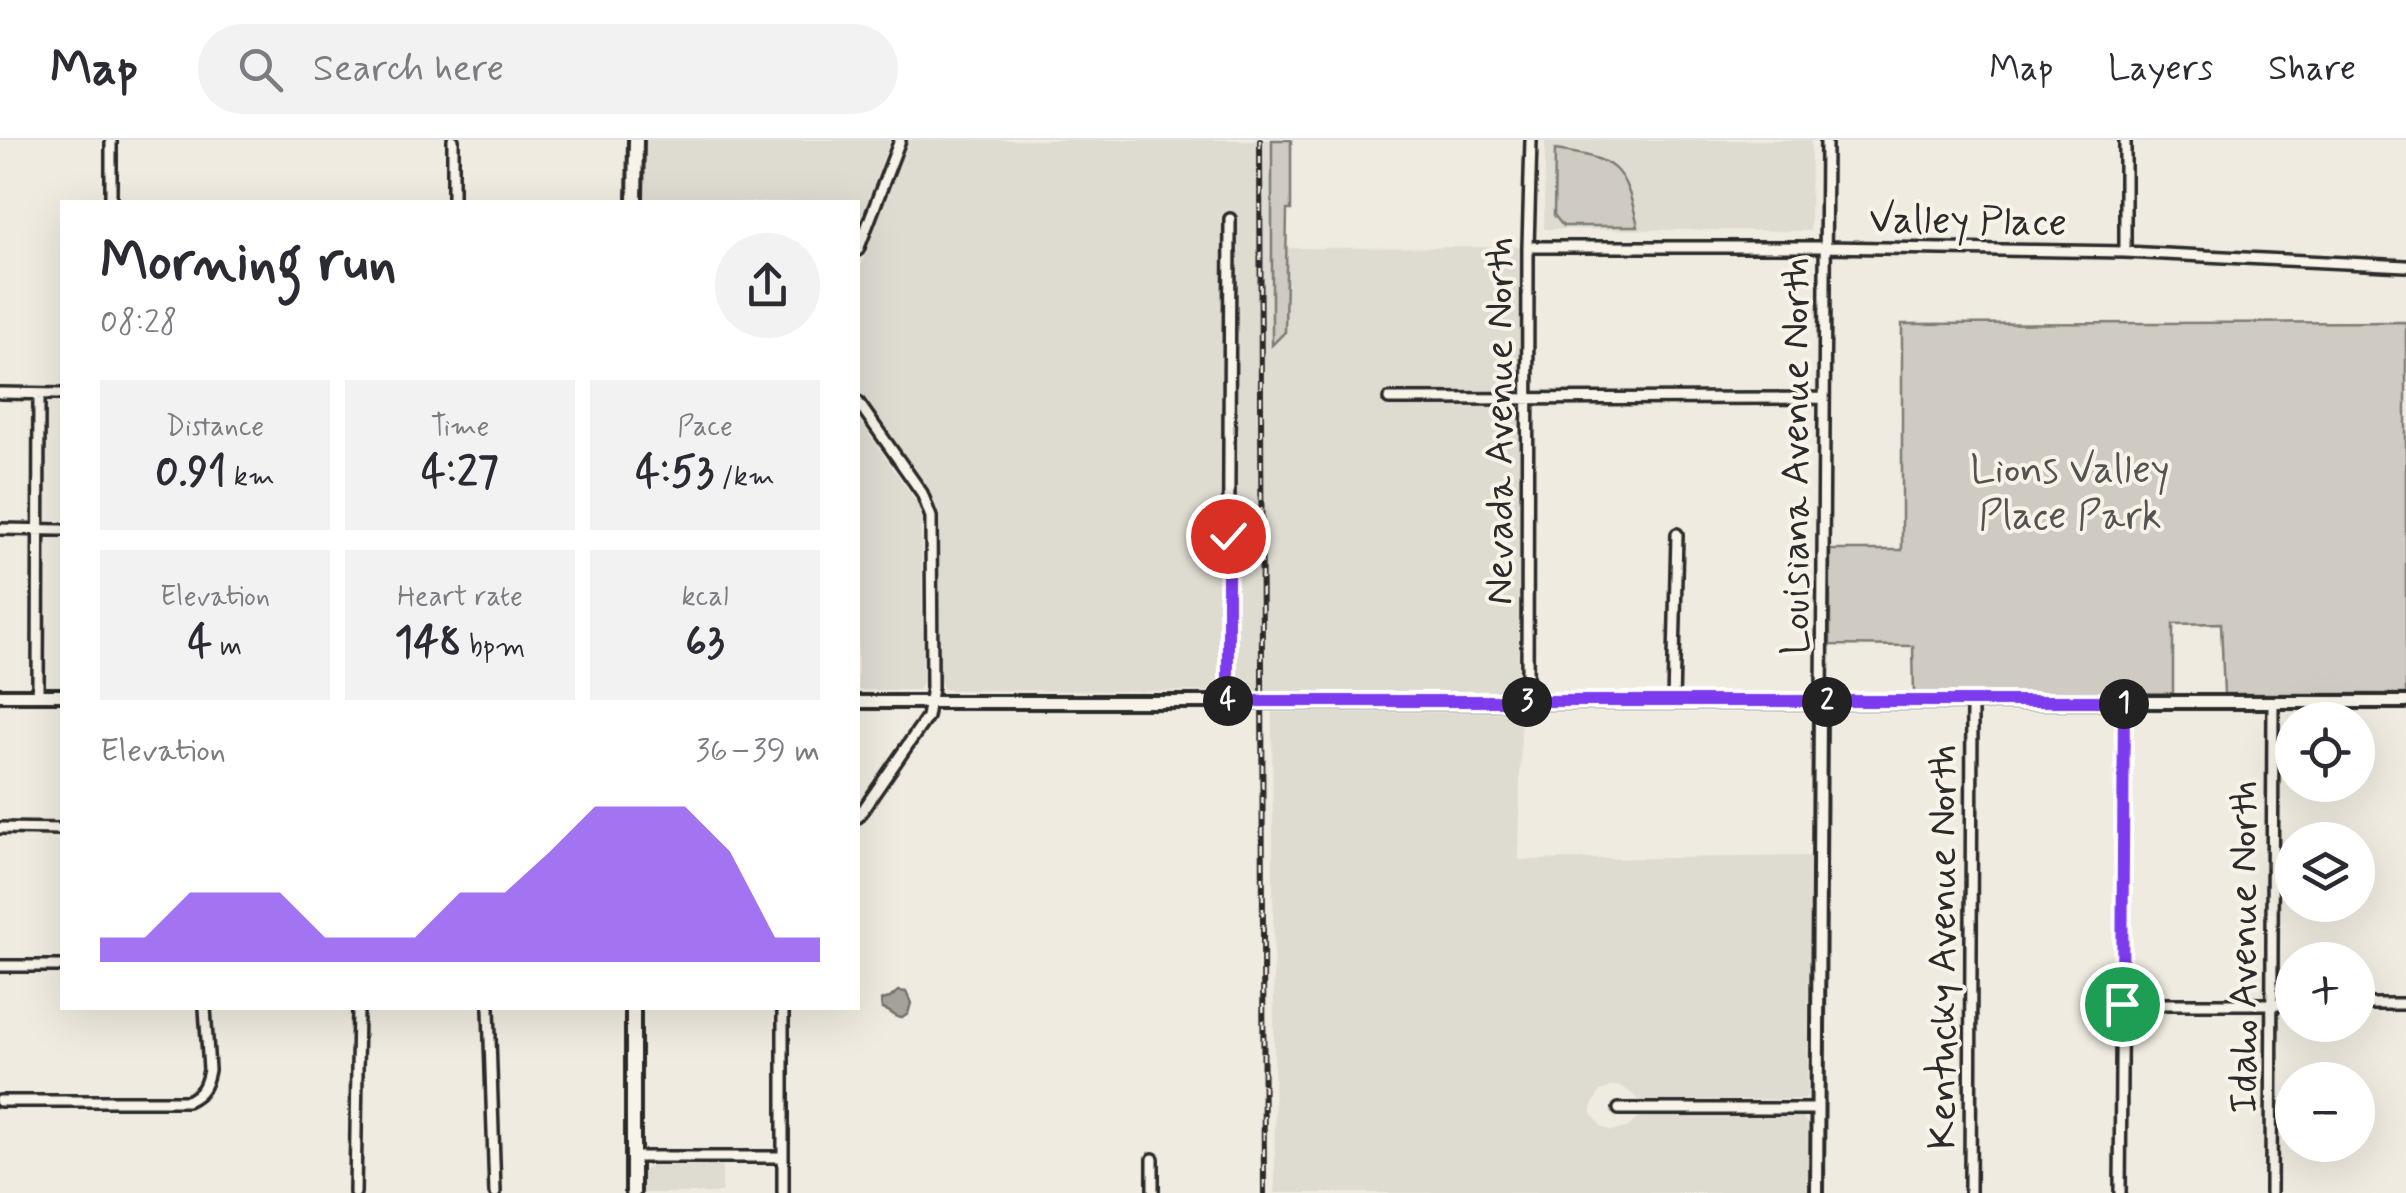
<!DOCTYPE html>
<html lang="en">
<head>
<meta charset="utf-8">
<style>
  :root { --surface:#fff; --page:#f2f2f3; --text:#2b2b33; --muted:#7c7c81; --line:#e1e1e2; --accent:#7c3aed }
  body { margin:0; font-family:Mynerve,sans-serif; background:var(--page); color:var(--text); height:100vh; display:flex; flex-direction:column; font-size:38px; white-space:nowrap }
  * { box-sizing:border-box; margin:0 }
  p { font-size:32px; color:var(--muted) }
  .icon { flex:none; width:55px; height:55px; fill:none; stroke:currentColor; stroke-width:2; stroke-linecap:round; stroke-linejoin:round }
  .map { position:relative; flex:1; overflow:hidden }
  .details { position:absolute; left:60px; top:60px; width:800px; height:810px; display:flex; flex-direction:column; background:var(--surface); border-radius:0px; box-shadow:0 10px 40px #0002 }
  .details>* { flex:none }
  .buttons { position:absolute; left:2275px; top:562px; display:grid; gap:20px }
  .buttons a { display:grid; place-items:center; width:100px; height:100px; border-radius:50%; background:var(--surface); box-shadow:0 10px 40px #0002; font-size:50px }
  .pin { position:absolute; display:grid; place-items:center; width:85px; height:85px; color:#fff; margin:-42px; border:5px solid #fff; border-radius:50%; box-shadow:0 2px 10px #0007 }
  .km { position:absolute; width:50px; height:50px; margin:-25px; border-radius:50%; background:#222; color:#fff; font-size:28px; line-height:50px; text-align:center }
  .round { display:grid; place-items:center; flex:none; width:105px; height:105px; border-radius:52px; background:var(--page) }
  .head { display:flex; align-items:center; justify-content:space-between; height:170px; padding:0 40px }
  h1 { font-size:55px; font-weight:800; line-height:75px }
  .metrics { display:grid; grid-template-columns:repeat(3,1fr); gap:15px; height:170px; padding:10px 40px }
  .metrics div { display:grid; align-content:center; border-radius:0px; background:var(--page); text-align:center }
  .metrics b { font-size:42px; font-weight:800 }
  .metrics small { font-size:28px; font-weight:400 }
  .metrics p { font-size:28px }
  .chart { height:280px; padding:20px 40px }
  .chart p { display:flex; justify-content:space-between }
  .chart svg { width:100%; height:180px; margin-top:10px; fill:var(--accent); opacity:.7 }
  header { display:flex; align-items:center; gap:60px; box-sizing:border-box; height:140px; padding:0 50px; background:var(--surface); border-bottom:2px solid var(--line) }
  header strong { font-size:48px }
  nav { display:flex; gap:55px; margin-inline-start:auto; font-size:35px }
  .search { width:700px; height:90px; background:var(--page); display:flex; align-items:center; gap:25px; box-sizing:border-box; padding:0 35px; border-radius:55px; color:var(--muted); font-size:38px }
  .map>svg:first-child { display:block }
</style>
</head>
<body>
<header>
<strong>Map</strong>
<div class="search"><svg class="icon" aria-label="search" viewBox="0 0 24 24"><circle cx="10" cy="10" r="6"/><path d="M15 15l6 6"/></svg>Search here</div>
<nav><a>Map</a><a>Layers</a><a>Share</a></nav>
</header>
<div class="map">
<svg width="2406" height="1053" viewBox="0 0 2406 1053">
  <rect width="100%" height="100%" fill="#efebe0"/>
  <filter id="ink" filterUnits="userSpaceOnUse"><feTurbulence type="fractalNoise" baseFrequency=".01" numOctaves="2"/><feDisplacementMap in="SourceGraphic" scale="20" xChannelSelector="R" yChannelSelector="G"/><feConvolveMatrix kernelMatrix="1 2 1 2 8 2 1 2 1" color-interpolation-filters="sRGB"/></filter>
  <g filter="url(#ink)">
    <!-- built -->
    <path fill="#dedbd1" d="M 646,0 L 890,0 L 858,88 L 858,62 L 646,62 Z
      M 908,0 L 1272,0 L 1273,204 L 1285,192 L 1287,108 L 1521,107 L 1518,549 L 1514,551 L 1285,552 L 945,550 L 942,547 L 940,540 L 939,376 L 936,363 L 858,248 L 858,134 Z
      M 1545,0 L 1811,0 L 1810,91 L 1544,89 Z
      M 858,278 L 919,366 L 921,374 L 923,543 L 918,550 L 858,550 Z
      M 1272,572 L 1521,572 L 1519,720 L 1810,716 L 1807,955 L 1804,959 L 1641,961 L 1623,947 L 1614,946 L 1600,951 L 1592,966 L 1592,974 L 1602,987 L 1612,991 L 1627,988 L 1638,978 L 1646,976 L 1801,975 L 1807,983 L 1808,1053 L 1275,1053 Z
      M 650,1026 L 722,1026 L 722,1053 L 643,1053 L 642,1032 Z"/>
    <!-- green -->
    <path fill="#cfcbc2" stroke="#7d7b76" stroke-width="2.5" d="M 1272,0 L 1291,0 L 1291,70 L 1287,70 L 1285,192 L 1272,205 Z
      M 1555,10 C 1616,19 1624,24 1638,86 L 1563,86 L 1554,75 Z
      M 2406,182 L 2406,554 L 2224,554 L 2221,483 L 2173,484 L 2173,553 L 1914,554 L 1913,506 L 1830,505 L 1830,410 L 1902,410 L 1902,184 Z"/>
    <!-- water -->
    <path fill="#a4a29a" stroke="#74726e" stroke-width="2.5" d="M 898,851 L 906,852 L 911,863 L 908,874 L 902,878 C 894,878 891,870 882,869 L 881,860 L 890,858 Z"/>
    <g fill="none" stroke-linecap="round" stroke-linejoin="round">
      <!-- minor casing -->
      <g stroke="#2b2b2b" stroke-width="16">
        <path id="minor" d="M 111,0 L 111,62
          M 453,62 L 453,0
          M 1528,107 L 1825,107 L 2125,112 L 2406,126
          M 858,110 L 900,0
          M 2125,112 L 2125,0
          M 0,253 L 62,254
          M 1389,259 L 1824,258
          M 858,262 L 922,353 L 931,377 L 932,548 L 927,577 L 858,677
          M 0,389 L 62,390
          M 38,555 L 39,254
          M 1228,561 L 1230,79
          M 1527,562 L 1528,107 L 1531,0
          M 1822,562 L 1826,0
          M 1673,563 L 1677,394
          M 0,688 L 62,689
          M 0,826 L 62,826
          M 2123,864 L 2292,864
          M 2358,864 L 2406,864
          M 489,868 L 495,1053
          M 0,961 L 187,961 C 202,954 206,946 209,930 L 205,868
          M 1619,969 L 1817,969
          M 633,1017 L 782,1017
          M 355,1053 L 358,868
          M 783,1053 L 783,868
          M 1153,1053 L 1153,1019
          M 1970,1053 L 1972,561
          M 2120,1053 L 2124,561
          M 2271,1053 L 2273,562"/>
      </g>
      <!-- tertiary casing -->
      <g stroke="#2b2b2b" stroke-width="18">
        <path id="tertiary" d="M 0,555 L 62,555
          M 858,562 L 2406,562
          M 1817,1053 L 1820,570 L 1822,562"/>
      </g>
      <!-- secondary casing -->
      <g stroke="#2b2b2b" stroke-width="20">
        <path id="secondary" d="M 635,62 L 636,0
          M 633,1053 L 633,868"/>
      </g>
      <!-- minor -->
      <use href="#minor" stroke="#f7f3e8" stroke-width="9"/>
      <!-- tertiary -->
      <use href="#tertiary" stroke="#f7f3e8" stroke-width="10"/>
      <!-- secondary -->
      <use href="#secondary" stroke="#f7f3e8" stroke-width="12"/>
      <!-- rail casing -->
      <g stroke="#2b2b2b" stroke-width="6">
        <path id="rail" d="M 1260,0 L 1264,1053"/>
      </g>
      <!-- rail -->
      <use href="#rail" stroke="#f7f3e8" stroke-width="2.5" stroke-dasharray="8" stroke-linecap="butt"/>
    </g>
  </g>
  <g fill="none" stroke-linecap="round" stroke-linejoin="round" filter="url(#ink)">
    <!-- route casing -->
    <g stroke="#fff" stroke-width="20">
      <path id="route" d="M 1228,396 L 1228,561 L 2124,561 L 2122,864"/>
    </g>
    <!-- route -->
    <use href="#route" stroke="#7c3aed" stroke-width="12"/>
  </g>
  <g text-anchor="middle" stroke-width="8" stroke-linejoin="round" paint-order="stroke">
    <!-- street labels -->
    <g font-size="40" fill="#2b2b2b" stroke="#f7f3e8">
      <text transform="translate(1968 79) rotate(1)" y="14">Valley Place</text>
      <text transform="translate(1498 281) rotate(-90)" y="14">Nevada Avenue North</text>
      <text transform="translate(1794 316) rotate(-90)" y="14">Louisiana Avenue North</text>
      <text transform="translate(1941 807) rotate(-90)" y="14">Kentucky Avenue North</text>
      <text transform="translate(2242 807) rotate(-90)" y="14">Idaho Avenue North</text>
    </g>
    <!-- park labels -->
    <g font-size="40" fill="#545351" stroke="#f7f3e8">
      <text x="2070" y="342">Lions Valley<tspan x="2070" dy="46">Place Park</tspan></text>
    </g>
  </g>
</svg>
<div class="buttons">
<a><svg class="icon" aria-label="locate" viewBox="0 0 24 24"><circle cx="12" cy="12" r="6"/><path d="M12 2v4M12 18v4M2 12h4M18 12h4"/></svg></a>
<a><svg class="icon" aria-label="layers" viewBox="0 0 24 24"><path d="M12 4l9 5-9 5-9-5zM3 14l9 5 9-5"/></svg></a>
<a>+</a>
<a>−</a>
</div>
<div class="pin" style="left:2122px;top:864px;background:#1e9e55"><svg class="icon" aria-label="arrive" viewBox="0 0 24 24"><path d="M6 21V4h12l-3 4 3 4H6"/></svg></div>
<div class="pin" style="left:1228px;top:396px;background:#d93025"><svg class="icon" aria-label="check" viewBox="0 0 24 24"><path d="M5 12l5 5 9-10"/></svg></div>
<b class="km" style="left:2124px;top:564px">1</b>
<b class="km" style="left:1827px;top:562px">2</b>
<b class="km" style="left:1527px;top:562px">3</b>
<b class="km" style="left:1228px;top:561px">4</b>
<section class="details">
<div class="head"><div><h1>Morning run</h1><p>08:28</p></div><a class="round"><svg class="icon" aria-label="share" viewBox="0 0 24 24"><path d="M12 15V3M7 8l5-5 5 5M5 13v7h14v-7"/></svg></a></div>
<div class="metrics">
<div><p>Distance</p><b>0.91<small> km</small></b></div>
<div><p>Time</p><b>4:27</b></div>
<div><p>Pace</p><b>4:53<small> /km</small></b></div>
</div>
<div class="metrics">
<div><p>Elevation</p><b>4<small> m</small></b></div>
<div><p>Heart rate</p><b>148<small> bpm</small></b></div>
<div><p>kcal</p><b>63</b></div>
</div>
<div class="chart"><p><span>Elevation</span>36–39 m</p>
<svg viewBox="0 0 160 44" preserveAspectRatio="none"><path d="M0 44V38L10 38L20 27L30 27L40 27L50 38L60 38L70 38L80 27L90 27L100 17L110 6L120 6L130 6L140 17L150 38L160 38V44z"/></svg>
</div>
</section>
</div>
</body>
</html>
